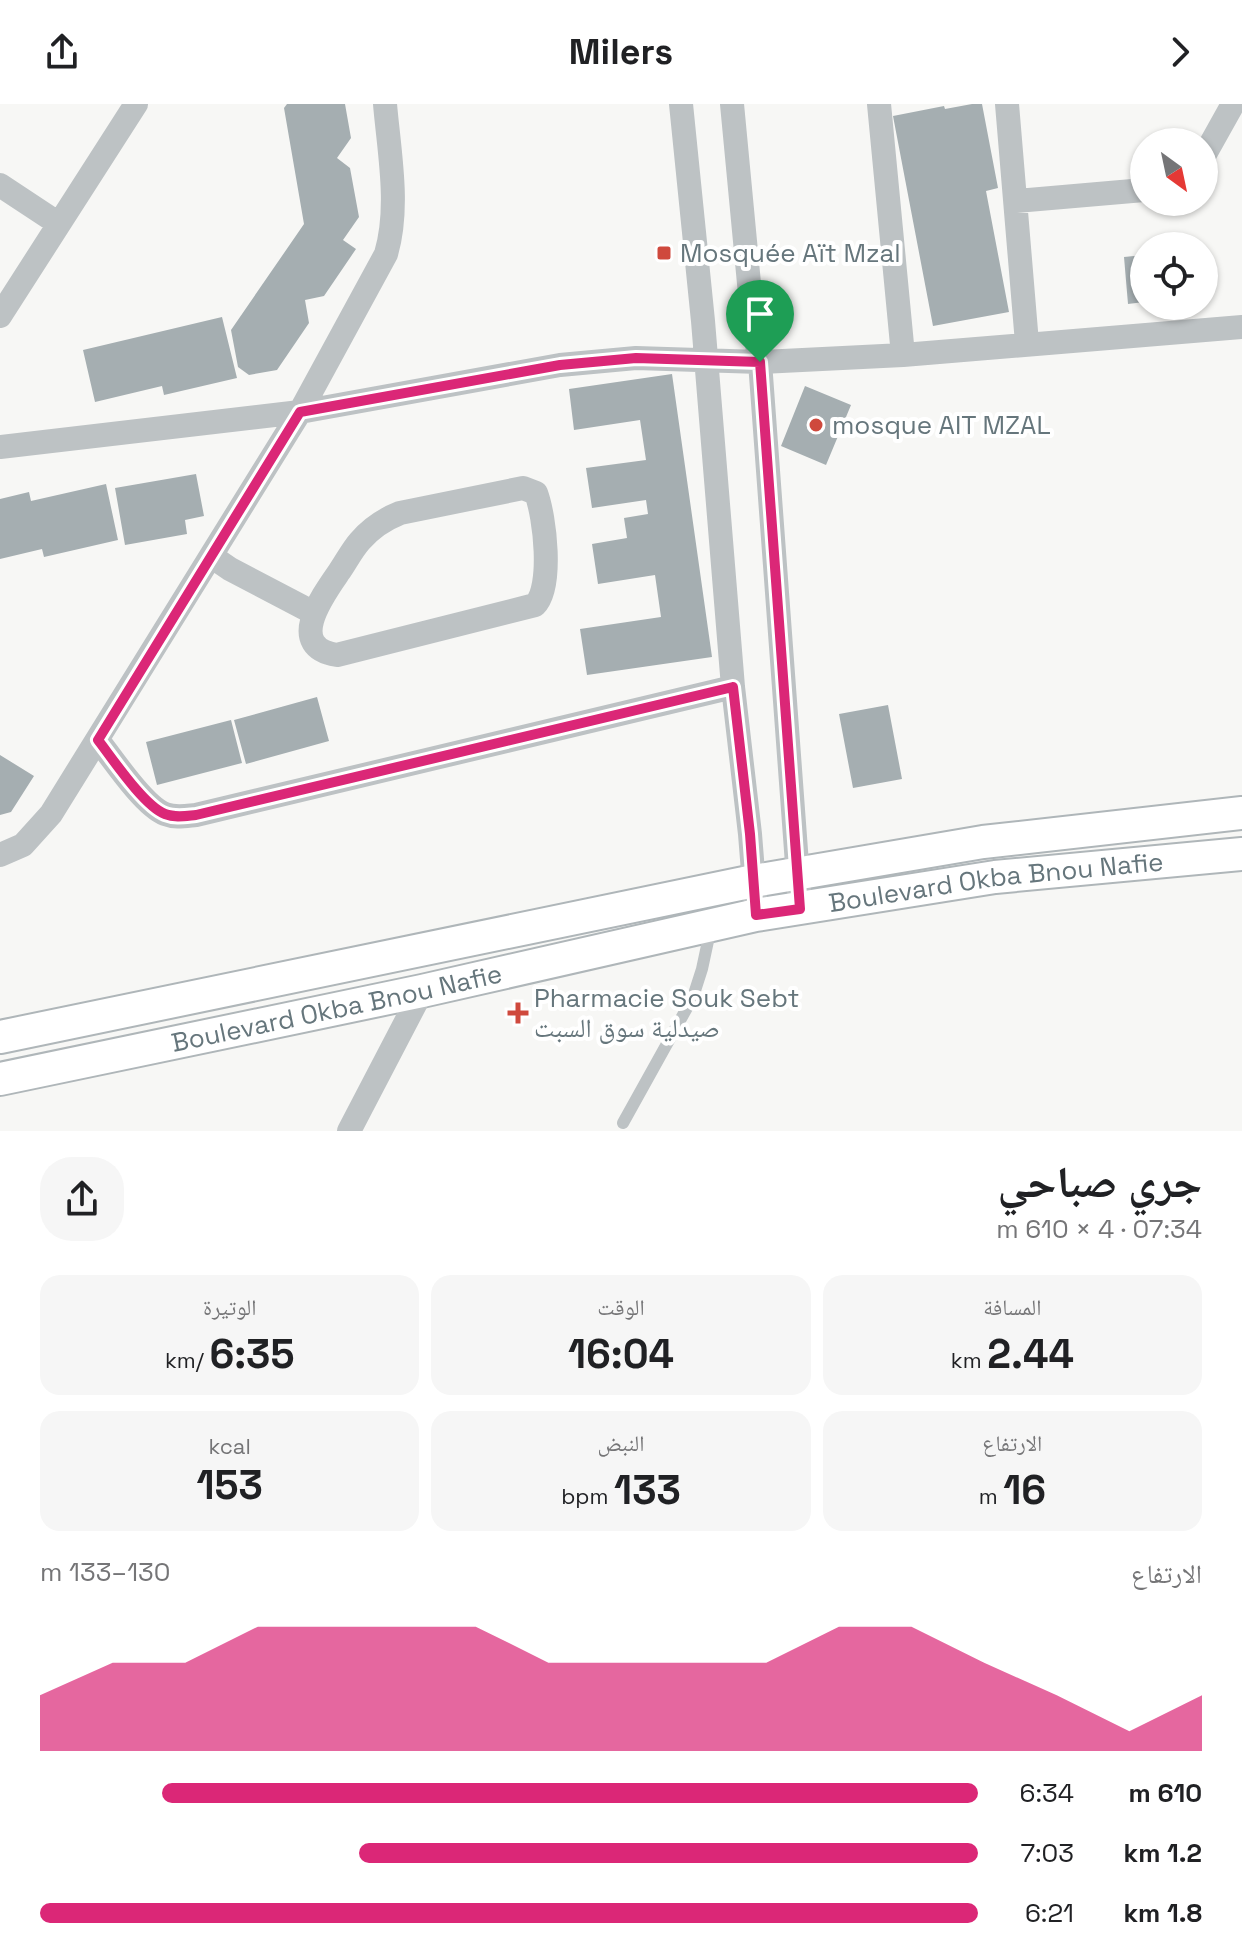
<!DOCTYPE html>
<html lang="ar">
<head>
<meta charset="utf-8">
<style>
  :root { --surface:#fff; --page:#f6f6f6; --text:#202124; --muted:#757577; --accent:#db2777 }
  body { margin:0; font-family:"Space Grotesk","Noto Naskh Arabic",sans-serif; background:var(--page); color:var(--text); direction:rtl; height:100vh; display:flex; flex-direction:column; font-size:30px; white-space:nowrap }
  * { box-sizing:border-box; margin:0 }
  p { font-size:26px; color:var(--muted) }
  .icon { flex:none; width:44px; height:44px; fill:none; stroke:currentColor; stroke-width:2; stroke-linecap:round; stroke-linejoin:round }
  .map { position:relative; height:1027px; overflow:hidden; direction:ltr }
  .panel { display:flex; flex-direction:column; background:var(--surface); flex:1 }
  .panel>* { flex:none }
  .needle { width:52px; rotate:147deg }
  .tools { position:absolute; left:1130px; top:24px; display:grid; gap:16px }
  .tools a { display:grid; place-items:center; width:88px; height:88px; border-radius:50%; background:var(--surface); box-shadow:0 2px 6px #0004; font-size:40px }
  .pin { position:absolute; display:grid; place-items:center; width:68px; height:68px; color:#fff; margin:-82px -34px; border-radius:50% 50% 50% 0; rotate:-45deg; box-shadow:0 0 8px #0007 }
  .pin .icon { rotate:45deg }
  .round { display:grid; place-items:center; flex:none; width:84px; height:84px; border-radius:32px; background:var(--page) }
  .summary { display:flex; align-items:center; justify-content:space-between; height:136px; padding:0 40px }
  h1 { font-size:44px; font-weight:700; line-height:60px }
  .stats { display:grid; grid-template-columns:repeat(3,1fr); gap:12px; height:136px; padding:8px 40px }
  .stats div { display:grid; align-content:center; border-radius:20px; background:var(--page); text-align:center }
  .stats b { font-size:40px; font-weight:700 }
  .stats small { font-size:22px; font-weight:400 }
  .stats p { font-size:22px }
  .chart { height:224px; padding:16px 40px }
  .chart p { display:flex; justify-content:space-between }
  .chart svg { width:100%; height:144px; margin-top:8px; fill:var(--accent); opacity:.7 }
  ul { padding:0 40px; list-style:none; font-size:26px }
  li { display:grid; grid-template-columns:128px 96px 1fr; align-items:center; height:60px }
  li i { height:20px; border-radius:10px; background:var(--accent) }
  header { display:flex; justify-content:space-between; align-items:center; height:104px; padding:0 40px; background:var(--surface); font-size:36px; font-weight:700 }
  .map>svg:first-child { display:block }
</style>
</head>
<body>
<header><svg class="icon" aria-label="forward" viewBox="0 0 24 24"><path d="M9 5l7 7-7 7"/></svg>Milers<svg class="icon" aria-label="share" viewBox="0 0 24 24"><path d="M12 15V3M7 8l5-5 5 5M5 13v7h14v-7"/></svg></header>
<div class="map">
<svg width="1242" height="1027" viewBox="0 0 1242 1027">
  <rect width="100%" height="100%" fill="#f7f7f5"/>
  <!-- building -->
  <path fill="#a5aeb1" d="M 287,0 L 345,0 L 351,34 L 337,54 L 350,64 L 359,113 L 343,136 L 356,145 L 324,192 L 305,196 L 309,219 L 277,266 L 249,271 L 238,263 L 231,226 L 304,120 L 284,4 Z
    M 972,0 L 982,0 L 998,84 L 986,87 L 1009,208 L 933,222 L 893,12 L 944,2 L 945,5 Z
    M 1144,151 L 1144,198 L 1128,200 L 1124,153 Z
    M 222,213 L 237,274 L 164,291 L 162,282 L 95,298 L 83,246 Z
    M 672,270 L 712,553 L 587,571 L 580,525 L 661,513 L 655,471 L 598,480 L 592,440 L 627,434 L 624,414 L 648,410 L 646,396 L 592,404 L 586,364 L 646,356 L 640,316 L 574,326 L 569,285 Z
    M 805,282 L 851,301 L 826,361 L 781,342 Z
    M 196,370 L 204,412 L 185,416 L 187,430 L 125,441 L 115,384 Z
    M 106,380 L 118,436 L 44,453 L 42,445 L 0,455 L 0,395 L 29,388 L 31,397 Z
    M 317,593 L 329,637 L 246,660 L 234,616 Z
    M 888,601 L 902,675 L 853,684 L 839,610 Z
    M 231,616 L 242,659 L 157,681 L 146,638 Z
    M 0,651 L 34,672 L 11,708 L 0,711 Z"/>
  <g fill="none" stroke-linecap="round" stroke-linejoin="round">
    <!-- secondary casing -->
    <g stroke="#afb6b9" stroke-width="36">
      <g id="secondary">
        <path d="M 0,933 L 754,777 L 983,738 L 1242,709"/>
        <path id="s1" d="M 0,975 L 422,887 L 756,811 L 995,773 L 1242,750"/>
      </g>
    </g>
    <!-- lane -->
    <path stroke="#bdc2c4" stroke-width="12" d="M 623,1019 L 693,893 L 702,865 L 711,823"/>
    <!-- street -->
    <path stroke="#bdc2c4" stroke-width="24" d="M 681,0 L 703,217 L 733,583 L 750,730 L 755,793
      M 732,0 L 752,211 L 760,258 L 799,787
      M 879,0 L 903,251
      M 1007,0 L 1027,239
      M 1204,52 L 1233,0
      M 0,81 L 59,120
      M 1016,97 L 1144,86
      M 0,212 L 136,0
      M 0,343 L 300,308 L 560,261 L 636,254 L 760,258 L 903,251 L 1242,223
      M 523,384 L 536,389 C 545,413 553,483 535,501 L 337,551 C 285,543 323,491 339,468 C 346,458 352,446 360,437 C 371,424 385,415 400,409 Z
      M 211,452 L 230,465 L 312,508
      M 98,636 C 112,654 144,702 165,710 C 175,714 185,712 196,711 L 733,583
      M 0,751 L 23,741 L 51,710 L 300,308 L 386,150 C 400,103 389,47 385,0
      M 349,1027 L 422,887"/>
    <!-- secondary -->
    <use href="#secondary" stroke="#fff" stroke-width="32"/>
  </g>
  <g fill="none" stroke-linecap="round" stroke-linejoin="round">
    <!-- route casing -->
    <g stroke="#fff" stroke-width="16">
      <path id="route" d="M 636,254 L 760,258 L 800,805 L 756,811 L 750,730 L 733,583 L 196,711 C 185,712 175,714 165,710 C 144,702 112,654 98,636 L 300,308 L 560,261 Z"/>
    </g>
    <!-- route -->
    <use href="#route" stroke="#db2777" stroke-width="10"/>
  </g>
  <!-- markers -->
  <g fill="#cf493d" stroke="#fff" stroke-width="3">
    <rect x="656" y="141" width="16" height="16" rx="4"/>
    <circle cx="816" cy="321" r="8"/>
    <path d="M514 897h8v8h8v8h-8v8h-8v-8h-8v-8h8z"/>
  </g>
  <g text-anchor="middle" stroke-width="8" stroke-linejoin="round" paint-order="stroke">
    <!-- poi labels -->
    <g font-size="26" fill="#66767c" stroke="#fff" text-anchor="start">
      <text x="680" y="158">Mosquée Aït Mzal</text>
      <text x="832" y="330">mosque AIT MZAL</text>
      <text x="534" y="903">Pharmacie Souk Sebt<tspan x="534" dy="30">صيدلية سوق السبت</tspan></text>
    </g>
    <!-- street labels -->
    <g font-size="26" fill="#66767c" stroke="#fff">
      <text dy="9" stroke="none"><textPath href="#s1" startOffset="1016">Boulevard Okba Bnou Nafie</textPath></text>
      <text dy="9" stroke="none"><textPath href="#s1" startOffset="344">Boulevard Okba Bnou Nafie</textPath></text>
    </g>
  </g>
</svg>
<div class="tools">
<a><svg class="needle" viewBox="-14 -14 28 28"><path d="M0-13l5 13h-10z" fill="#e53935"/><path d="M0 13l5-13h-10z" fill="#757577"/></svg></a>
<a><svg class="icon" aria-label="locate" viewBox="0 0 24 24"><circle cx="12" cy="12" r="6"/><path d="M12 2v4M12 18v4M2 12h4M18 12h4"/></svg></a>
</div>
<div class="pin" style="left:760px;top:258px;background:#1e9e55"><svg class="icon" aria-label="arrive" viewBox="0 0 24 24"><path d="M6 21V4h12l-3 4 3 4H6"/></svg></div>
</div>
<section class="panel">
<div class="summary"><div><h1>جري صباحي</h1><p>07:34 · 4 × 610 m</p></div><a class="round"><svg class="icon" aria-label="share" viewBox="0 0 24 24"><path d="M12 15V3M7 8l5-5 5 5M5 13v7h14v-7"/></svg></a></div>
<div class="stats">
<div><p>المسافة</p><b>2.44<small> km</small></b></div>
<div><p>الوقت</p><b>16:04</b></div>
<div><p>الوتيرة</p><b>6:35<small> /km</small></b></div>
</div>
<div class="stats">
<div><p>الارتفاع</p><b>16<small> m</small></b></div>
<div><p>النبض</p><b>133<small> bpm</small></b></div>
<div><p>kcal</p><b>153</b></div>
</div>
<div class="chart"><p><span>الارتفاع</span>130–133 m</p>
<svg viewBox="0 0 160 44" preserveAspectRatio="none"><path d="M0 44V27L10 17L20 17L30 6L40 6L50 6L60 6L70 17L80 17L90 17L100 17L110 6L120 6L130 17L140 27L150 38L160 27V44z"/></svg>
</div>
<ul>
<li><b>610 m</b>6:34<i style="width:87%"></i></li>
<li><b>1.2 km</b>7:03<i style="width:66%"></i></li>
<li><b>1.8 km</b>6:21<i style="width:100%"></i></li>
</ul>
</section>
</body>
</html>
